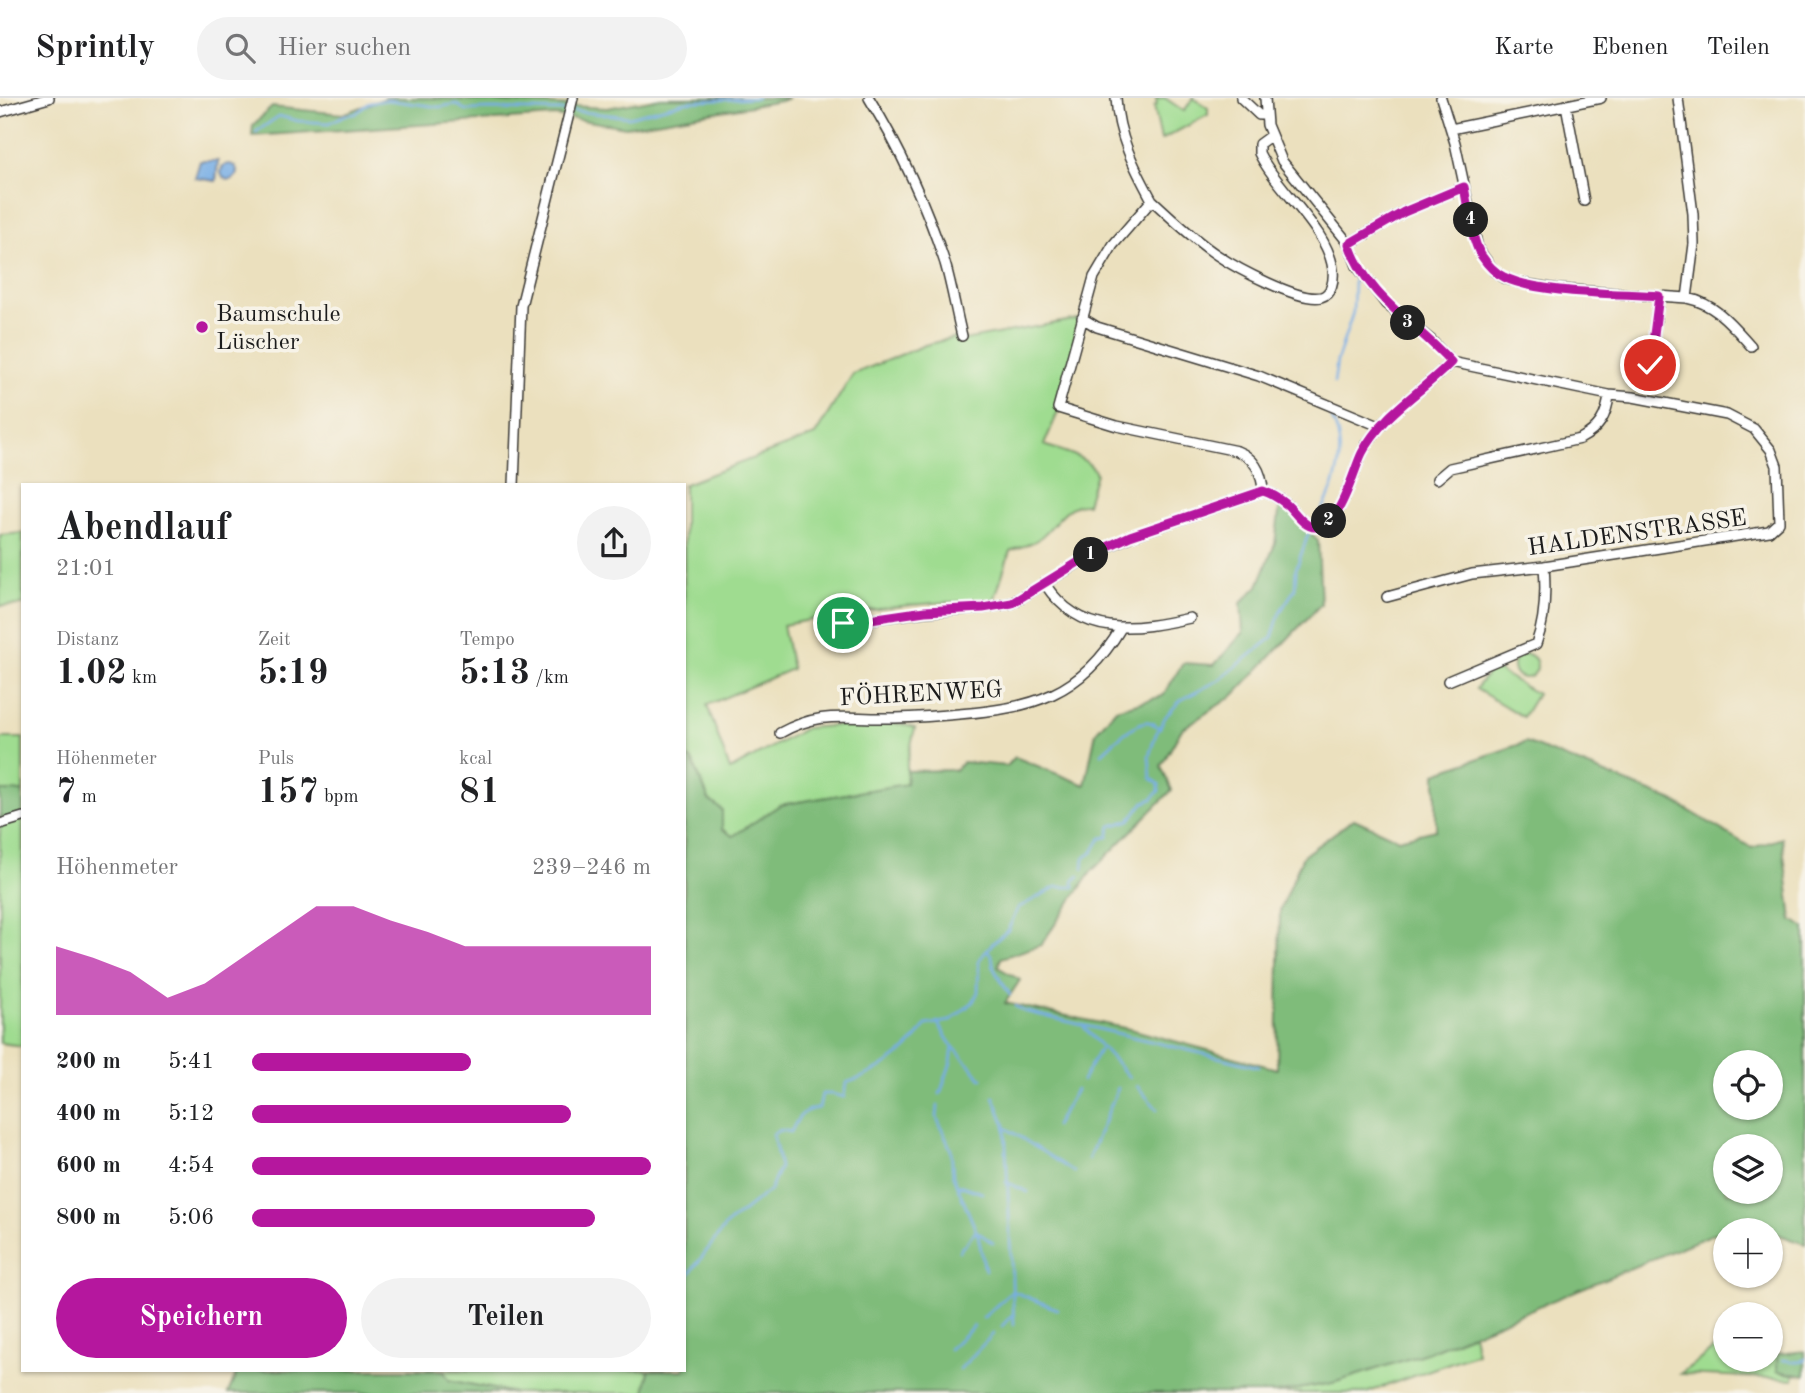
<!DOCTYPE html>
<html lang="de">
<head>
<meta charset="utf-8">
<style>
  :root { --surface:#fff; --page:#f2f2f2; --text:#202124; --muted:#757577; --line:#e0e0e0; --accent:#b5179e }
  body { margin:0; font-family:"Old Standard TT",serif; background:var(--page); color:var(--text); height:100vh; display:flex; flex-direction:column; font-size:26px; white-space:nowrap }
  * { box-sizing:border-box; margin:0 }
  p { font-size:23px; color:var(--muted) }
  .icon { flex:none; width:38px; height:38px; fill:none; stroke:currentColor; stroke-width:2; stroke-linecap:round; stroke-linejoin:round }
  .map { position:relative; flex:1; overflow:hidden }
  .panel { position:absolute; left:21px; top:385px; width:665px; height:889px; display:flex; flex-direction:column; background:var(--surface); border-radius:0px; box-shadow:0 2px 5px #0004 }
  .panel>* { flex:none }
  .fabs { position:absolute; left:1713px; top:952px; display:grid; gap:14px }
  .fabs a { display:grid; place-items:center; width:70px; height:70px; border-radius:50%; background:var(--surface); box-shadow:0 2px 5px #0004; font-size:35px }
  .pin { position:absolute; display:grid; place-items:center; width:60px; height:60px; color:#fff; margin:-30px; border:4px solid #fff; border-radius:50%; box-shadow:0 2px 7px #0007 }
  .km { position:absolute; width:35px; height:35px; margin:-18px; border-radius:50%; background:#222; color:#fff; font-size:19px; line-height:35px; text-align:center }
  .round { display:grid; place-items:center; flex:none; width:74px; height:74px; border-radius:37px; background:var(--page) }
  .head { display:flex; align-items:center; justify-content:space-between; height:119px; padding:0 35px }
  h1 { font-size:38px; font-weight:800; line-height:52px }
  .figures { display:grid; grid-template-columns:repeat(3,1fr); gap:10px; height:119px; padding:7px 35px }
  .figures div { display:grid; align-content:center }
  .figures b { font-size:35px; font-weight:800 }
  .figures small { font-size:19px; font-weight:400 }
  .figures p { font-size:19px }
  .chart { height:196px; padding:14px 35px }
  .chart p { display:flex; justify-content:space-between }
  .chart svg { width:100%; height:126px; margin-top:7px; fill:var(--accent); opacity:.7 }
  .primary-button { display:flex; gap:14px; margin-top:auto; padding:14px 35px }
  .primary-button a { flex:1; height:80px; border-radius:42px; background:var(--accent); color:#fff; font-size:28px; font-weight:800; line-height:80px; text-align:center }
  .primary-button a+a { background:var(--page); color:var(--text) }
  ul { padding:0 35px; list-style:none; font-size:23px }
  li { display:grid; grid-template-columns:112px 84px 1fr; align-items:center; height:52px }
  li i { height:18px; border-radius:9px; background:var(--accent) }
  header { display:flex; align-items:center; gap:42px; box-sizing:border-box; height:98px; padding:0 35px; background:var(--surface); border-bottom:2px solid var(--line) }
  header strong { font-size:33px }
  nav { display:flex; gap:38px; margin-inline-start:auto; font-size:24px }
  .search { width:490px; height:63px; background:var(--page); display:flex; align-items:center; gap:18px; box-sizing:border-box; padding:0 24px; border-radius:38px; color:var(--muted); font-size:26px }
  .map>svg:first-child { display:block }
</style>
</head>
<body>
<header>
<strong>Sprintly</strong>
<div class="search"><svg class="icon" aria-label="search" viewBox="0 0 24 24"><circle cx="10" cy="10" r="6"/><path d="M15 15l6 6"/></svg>Hier suchen</div>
<nav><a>Karte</a><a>Ebenen</a><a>Teilen</a></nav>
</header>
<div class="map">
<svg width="1805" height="1295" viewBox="0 0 1805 1295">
  <rect width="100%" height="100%" fill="#f7f3e8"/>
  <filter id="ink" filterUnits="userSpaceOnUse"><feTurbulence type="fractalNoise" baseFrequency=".0143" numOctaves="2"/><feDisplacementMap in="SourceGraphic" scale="14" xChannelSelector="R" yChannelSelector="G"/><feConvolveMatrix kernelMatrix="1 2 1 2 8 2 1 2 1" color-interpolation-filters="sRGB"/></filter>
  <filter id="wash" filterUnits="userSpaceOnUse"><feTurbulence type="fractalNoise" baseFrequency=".00686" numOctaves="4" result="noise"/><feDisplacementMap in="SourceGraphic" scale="28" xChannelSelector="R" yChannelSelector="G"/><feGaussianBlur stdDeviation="1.57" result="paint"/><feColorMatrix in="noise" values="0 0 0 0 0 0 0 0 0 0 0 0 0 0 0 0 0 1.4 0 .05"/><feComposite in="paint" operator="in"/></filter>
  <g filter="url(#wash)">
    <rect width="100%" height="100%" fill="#ebe0be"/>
    <!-- green -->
    <path fill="#9fdc90" stroke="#5e7c56" stroke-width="2" d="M 1156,0 L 1165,0 L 1184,13 L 1193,0 L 1208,10 L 1208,17 L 1161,42 L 1154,8 L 1157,7 Z
      M 1077,221 L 1083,229 L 1064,300 L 1044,347 C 1060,353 1088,358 1096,375 L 1087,406 C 1064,404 1053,432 1037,442 C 1029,447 1018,450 1010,453 L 994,503 C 923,502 853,514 783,527 L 792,571 L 707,607 L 730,672 L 806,630 L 857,626 L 902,626 L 915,630 L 907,664 L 907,686 L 780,707 L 733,739 L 722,731 L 722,712 L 709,702 L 692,662 L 684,659 L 684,387 L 682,387 L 815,337 L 853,276 L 925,247 L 957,239 L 959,243 Z
      M 23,435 L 23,507 L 0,508 L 0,437 Z
      M1513 568a12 12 0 1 1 24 0a12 12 0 1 1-24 0Z
      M 1492,569 L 1537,596 L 1523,619 L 1476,591 Z
      M 0,640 L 23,640 L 23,693 L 0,693 Z
      M 0,719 L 23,723 L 23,948 L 0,945 Z
      M 1473,1236 L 1477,1255 L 1366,1295 L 1275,1295 L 1333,1285 L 1426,1255 Z
      M 1725,1243 L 1726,1262 L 1771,1262 L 1771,1256 L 1777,1256 L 1777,1273 L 1794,1277 L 1793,1281 L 1680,1276 Z
      M 443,1272 L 649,1272 L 645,1295 L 514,1295 L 449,1282 Z"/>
    <!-- forest -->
    <path fill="#7fbc7a" stroke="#4e6c4b" stroke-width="2" fill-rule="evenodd" d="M 386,0 L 431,0 L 607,10 L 661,0 L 788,0 L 781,3 L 626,29 L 555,18 L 252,38 L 253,27 L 272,9 L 343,16 Z
      M 1280,407 L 1297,417 L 1318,443 L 1321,506 L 1234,597 L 1182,631 L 1161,668 L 1172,692 L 1091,774 L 1041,847 L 1001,860 L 998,869 L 1020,882 L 1005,905 L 1134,932 L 1277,971 L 1280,812 L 1303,758 L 1354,721 L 1398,741 L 1436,732 L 1436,675 L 1526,644 L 1673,703 L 1752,750 L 1782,740 L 1792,822 L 1805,830 L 1805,1146 L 1771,1134 L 1771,1132 L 1742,1124 L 1426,1255 L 1333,1285 L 1275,1295 L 645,1295 L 649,1272 L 684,1272 L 684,659 L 692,662 L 709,702 L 722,712 L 722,731 L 733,738 L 780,707 L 906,686 L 907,673 L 955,672 L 963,664 L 1007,668 L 1015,659 L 1085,687 L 1096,634 L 1116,611 L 1163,598 L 1183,565 L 1214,567 L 1243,535 L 1241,505 L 1258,488 L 1275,446 ZM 1726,964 L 1771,964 L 1771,1010 L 1726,1010 ZM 1726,1048 L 1771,1048 L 1771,1094 L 1726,1094 Z
      M 0,693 L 23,693 L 23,723 L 0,719 Z
      M 1805,1253 L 1805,1278 L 1777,1273 L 1777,1256 Z
      M 238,1272 L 443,1272 L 449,1282 L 514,1295 L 228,1295 Z"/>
    <!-- water -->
    <path fill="#77ade5" stroke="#4a6480" stroke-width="2" d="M 200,63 L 218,63 L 216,83 L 195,80 Z
      M221 74a8 8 0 1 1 16 0a8 8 0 1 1-16 0Z"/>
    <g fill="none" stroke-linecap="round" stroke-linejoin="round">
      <!-- stream -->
      <path stroke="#77ade5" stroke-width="2.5" d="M 573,13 L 629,19 L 685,4 L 757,0
        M 256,34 L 279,18 L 298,23 L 329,25 L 345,17 L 355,16 L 369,5 L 387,2 L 439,9 L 456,6 L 465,12 L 491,11 L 566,13
        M 1334,285 L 1337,263 L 1353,214 L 1354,181
        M 1314,425 C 1334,396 1350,353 1331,319
        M 1102,655 C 1110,647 1138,621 1149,624 C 1153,625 1156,628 1160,630
        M 1083,771 L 1084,760 L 1093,754 L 1101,740 L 1108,739 L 1111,728 L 1130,722 L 1143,705 L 1152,701 L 1159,693 L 1159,686 L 1151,680 L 1149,658 L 1156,636 L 1166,618 L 1181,602 L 1219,582 L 1272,540 L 1280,514 L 1295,491 L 1296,471 L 1310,431
        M 987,853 L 992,858 L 994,871 L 1010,897
        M 1015,908 L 1023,913 L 1259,969
        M 937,924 L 950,945 L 982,981
        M 1082,927 L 1129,979
        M 1082,983 L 1101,949
        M 1137,988 L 1157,1011
        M 940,996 L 951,964 L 953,949
        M 994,999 L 1005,1027 L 1014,1227
        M 938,1007 L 937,1020 L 951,1052 L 953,1078 L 978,1137 L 985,1172
        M 1055,1028 L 1076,992
        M 1006,1030 L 1074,1074
        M 1088,1062 L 1118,990
        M 1006,1084 L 1028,1094
        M 956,1086 L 982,1095
        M 959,1153 L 976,1133 L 993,1145
        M 684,1183 L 726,1127 L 770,1092 L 780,1069 L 773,1036 L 780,1032 L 791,1034 C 798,1019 802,1012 819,1010 L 822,996 L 832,996 L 844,999 L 846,985 C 877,976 909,954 926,927 L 950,923 L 973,904 L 978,894 L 979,862 L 993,845 L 1008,832 L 1018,810 L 1056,789 L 1074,789 L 1073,783 L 1079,778
        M 983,1220 L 1012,1193 L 1057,1211
        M 1002,1228 L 1013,1216
        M 949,1251 L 974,1228
        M 1783,1262 L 1799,1264 L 1805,1261
        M 960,1271 L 994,1235"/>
    </g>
  </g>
  <g filter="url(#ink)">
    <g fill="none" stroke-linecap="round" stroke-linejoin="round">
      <!-- minor casing -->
      <g stroke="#3b3934" stroke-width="12">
        <path id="minor" d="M 869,0 C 901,52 926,107 945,165 C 952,189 956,214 962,238
          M 1116,0 C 1118,38 1134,69 1152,102 L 1113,147 L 1094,179 L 1058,310 L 1117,328 L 1237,353 C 1255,360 1262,374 1263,393
          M 1241,0 L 1259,17 L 1266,17
          M 1265,0 L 1267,27 L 1282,63 L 1349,146 L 1357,168 L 1386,206 L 1431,242 L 1451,264 L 1609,297 L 1633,299 L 1727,317 L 1754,331 L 1771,352 L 1777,368 L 1779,424 L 1769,433 L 1544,468 L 1472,476 L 1387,499
          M 1441,0 L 1455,45 L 1478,151 L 1494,173 L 1504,180 L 1520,185 L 1557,191 L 1687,200 C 1716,206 1732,227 1751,248
          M 1678,0 L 1693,116 L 1694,146 L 1687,200
          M 1566,7 L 1584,103
          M 0,14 L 49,0
          M 1451,31 L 1601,0
          M 1152,102 C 1173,121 1194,142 1217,157 C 1236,170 1299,204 1321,199 C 1332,196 1334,182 1333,172 C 1329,132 1276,91 1259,55 L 1259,46 L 1270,38
          M 1349,146 L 1404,114 L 1464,89
          M 1082,220 L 1097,229 L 1259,278 L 1379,328
          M 1650,267 L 1659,198
          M 1437,381 L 1450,370 L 1580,341 C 1599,331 1607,318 1609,297
          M 514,387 L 521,208 L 573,0
          M 1045,486 C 1081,541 1136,532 1190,520
          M 843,525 L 924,514 L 983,510 L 1012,505 L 1091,457 L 1131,438 L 1263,393 C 1272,396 1279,400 1286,406 C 1294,412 1303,429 1315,429 C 1340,430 1353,373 1362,355 C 1382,316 1421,295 1451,264
          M 1448,583 L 1536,546 C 1545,522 1546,493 1544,468
          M 780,635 C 822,612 845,621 889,620 C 913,620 936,618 959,616 C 1032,610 1081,598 1121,530
          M 0,726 L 23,719"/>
      </g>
      <!-- minor -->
      <use href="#minor" stroke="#fff" stroke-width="9"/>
    </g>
  </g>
  <g fill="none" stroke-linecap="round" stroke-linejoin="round" filter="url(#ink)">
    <!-- route casing -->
    <g stroke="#fff" stroke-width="14">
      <path id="route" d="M 843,525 L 925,513 L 983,510 L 1012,505 L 1090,457 L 1130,438 L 1263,393 C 1272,396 1279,400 1286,406 C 1294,412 1303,429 1315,429 C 1340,430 1353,373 1362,355 C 1382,316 1421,295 1451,264 C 1414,223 1368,201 1349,146 L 1404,114 L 1464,89 C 1468,108 1471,141 1481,157 C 1487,166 1495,175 1504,179 C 1537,196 1620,195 1659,198 L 1650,267"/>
    </g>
    <!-- route -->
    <use href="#route" stroke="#b5179e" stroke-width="9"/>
  </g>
  <!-- markers -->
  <circle fill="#b5179e" stroke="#f7f3e8" stroke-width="2.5" cx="202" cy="229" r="7"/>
  <g text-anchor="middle" stroke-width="7" stroke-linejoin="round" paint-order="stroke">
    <!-- poi labels -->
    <g font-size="24" fill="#1c1c1c" stroke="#f7f3e8" text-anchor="start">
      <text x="216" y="223">Baumschule<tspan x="216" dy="28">Lüscher</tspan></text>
    </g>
    <!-- street labels -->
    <g font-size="24" fill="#1c1c1c" stroke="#f7f3e8">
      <text transform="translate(1637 434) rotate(-8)" y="8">HALDENSTRASSE</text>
      <text transform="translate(921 595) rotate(-3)" y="8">FÖHRENWEG</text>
    </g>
  </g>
</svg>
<div class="fabs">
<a><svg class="icon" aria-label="locate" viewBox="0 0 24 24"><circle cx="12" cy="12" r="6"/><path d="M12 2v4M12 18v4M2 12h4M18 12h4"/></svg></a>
<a><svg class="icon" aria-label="layers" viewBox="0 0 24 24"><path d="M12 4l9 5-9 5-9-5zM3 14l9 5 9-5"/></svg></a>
<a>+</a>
<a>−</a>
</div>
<div class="pin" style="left:843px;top:525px;background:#1e9e55"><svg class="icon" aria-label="arrive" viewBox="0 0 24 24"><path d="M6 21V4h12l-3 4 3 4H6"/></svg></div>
<div class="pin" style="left:1650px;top:267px;background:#d93025"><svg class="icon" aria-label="check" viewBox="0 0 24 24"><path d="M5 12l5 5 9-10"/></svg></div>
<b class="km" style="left:1091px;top:457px">1</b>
<b class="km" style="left:1329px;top:423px">2</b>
<b class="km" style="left:1408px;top:225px">3</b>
<b class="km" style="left:1471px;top:122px">4</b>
<section class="panel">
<div class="head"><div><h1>Abendlauf</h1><p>21:01</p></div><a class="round"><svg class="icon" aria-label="share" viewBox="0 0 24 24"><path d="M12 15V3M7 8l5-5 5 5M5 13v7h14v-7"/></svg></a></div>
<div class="figures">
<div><p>Distanz</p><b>1.02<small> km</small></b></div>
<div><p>Zeit</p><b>5:19</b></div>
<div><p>Tempo</p><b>5:13<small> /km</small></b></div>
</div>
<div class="figures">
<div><p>Höhenmeter</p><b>7<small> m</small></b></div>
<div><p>Puls</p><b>157<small> bpm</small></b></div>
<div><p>kcal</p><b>81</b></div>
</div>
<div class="chart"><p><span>Höhenmeter</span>239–246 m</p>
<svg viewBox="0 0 160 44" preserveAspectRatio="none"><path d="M0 44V20L10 24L20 29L30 38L40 33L50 24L60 15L70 6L80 6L90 11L100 15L110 20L120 20L130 20L140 20L150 20L160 20V44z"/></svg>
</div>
<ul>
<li><b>200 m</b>5:41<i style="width:55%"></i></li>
<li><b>400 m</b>5:12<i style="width:80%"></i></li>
<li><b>600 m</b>4:54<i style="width:100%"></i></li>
<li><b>800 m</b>5:06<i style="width:86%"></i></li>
</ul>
<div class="primary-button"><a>Speichern</a><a>Teilen</a></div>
</section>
</div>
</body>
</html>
